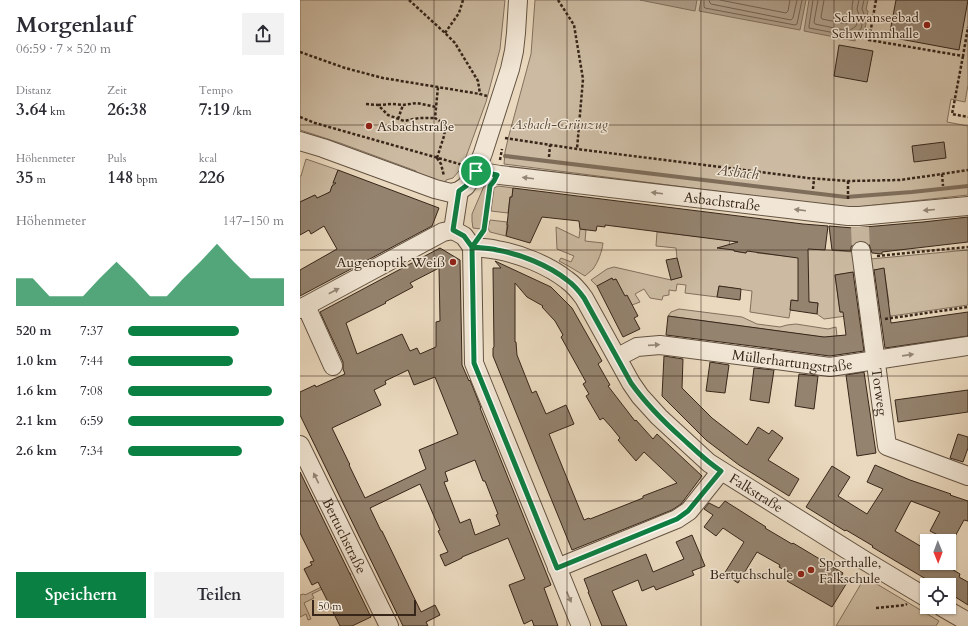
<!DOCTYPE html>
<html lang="de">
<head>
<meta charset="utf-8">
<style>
  :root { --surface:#fff; --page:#f2f2f3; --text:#2b2b33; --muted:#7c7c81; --accent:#0b8043 }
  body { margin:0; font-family:Cardo,serif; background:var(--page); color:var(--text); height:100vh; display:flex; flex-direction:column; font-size:15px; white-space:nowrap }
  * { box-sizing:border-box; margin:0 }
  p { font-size:13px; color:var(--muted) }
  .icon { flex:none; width:22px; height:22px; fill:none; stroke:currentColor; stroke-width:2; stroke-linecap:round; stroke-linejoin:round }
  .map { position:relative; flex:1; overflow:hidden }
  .panel { display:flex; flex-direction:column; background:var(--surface); width:300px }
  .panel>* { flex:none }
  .needle { width:26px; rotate:179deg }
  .fabs { position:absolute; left:620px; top:534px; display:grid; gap:8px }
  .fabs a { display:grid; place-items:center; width:36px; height:36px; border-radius:0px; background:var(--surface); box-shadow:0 1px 3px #0004; font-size:20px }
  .scale { position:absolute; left:12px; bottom:10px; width:104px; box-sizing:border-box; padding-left:4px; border:2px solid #372619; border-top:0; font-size:11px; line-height:14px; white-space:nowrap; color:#372619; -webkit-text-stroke:3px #f1e6d5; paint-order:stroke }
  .pin { position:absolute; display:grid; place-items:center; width:34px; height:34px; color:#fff; margin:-17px; border:2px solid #fff; border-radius:50%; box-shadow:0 1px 4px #0007 }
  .round { display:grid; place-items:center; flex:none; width:42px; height:42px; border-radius:0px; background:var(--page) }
  .summary { display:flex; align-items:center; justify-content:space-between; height:68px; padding:0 16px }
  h1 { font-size:22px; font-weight:800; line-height:30px }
  .metrics { display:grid; grid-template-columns:repeat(3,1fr); gap:6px; height:68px; padding:4px 16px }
  .metrics div { display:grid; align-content:center }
  .metrics b { font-size:17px; font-weight:800 }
  .metrics small { font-size:11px; font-weight:400 }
  .metrics p { font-size:11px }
  .chart { height:112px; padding:8px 16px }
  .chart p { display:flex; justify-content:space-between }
  .chart svg { width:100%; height:72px; margin-top:4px; fill:var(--accent); opacity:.7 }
  .primary-button { display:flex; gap:8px; margin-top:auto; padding:8px 16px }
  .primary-button a { flex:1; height:46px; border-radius:0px; background:var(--accent); color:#fff; font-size:16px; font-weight:800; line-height:46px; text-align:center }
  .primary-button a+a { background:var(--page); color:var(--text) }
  ul { padding:0 16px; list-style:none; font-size:13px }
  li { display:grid; grid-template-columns:64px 48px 1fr; align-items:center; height:30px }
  li i { height:10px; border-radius:5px; background:var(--accent) }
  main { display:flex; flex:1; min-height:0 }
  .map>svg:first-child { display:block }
</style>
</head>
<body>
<main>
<section class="panel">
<div class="summary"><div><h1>Morgenlauf</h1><p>06:59 · 7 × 520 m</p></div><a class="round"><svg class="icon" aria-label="share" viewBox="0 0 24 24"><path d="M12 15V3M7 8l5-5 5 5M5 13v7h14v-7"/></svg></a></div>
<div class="metrics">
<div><p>Distanz</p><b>3.64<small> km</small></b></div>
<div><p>Zeit</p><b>26:38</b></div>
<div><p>Tempo</p><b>7:19<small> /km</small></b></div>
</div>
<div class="metrics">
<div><p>Höhenmeter</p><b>35<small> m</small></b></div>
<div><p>Puls</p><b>148<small> bpm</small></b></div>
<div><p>kcal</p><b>226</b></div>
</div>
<div class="chart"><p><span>Höhenmeter</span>147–150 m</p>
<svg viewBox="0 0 160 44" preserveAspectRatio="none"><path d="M0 44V27L10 27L20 38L30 38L40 38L50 27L60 17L70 27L80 38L90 38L100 27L110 17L120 6L130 17L140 27L150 27L160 27V44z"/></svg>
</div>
<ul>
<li><b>520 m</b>7:37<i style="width:71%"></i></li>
<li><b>1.0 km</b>7:44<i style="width:67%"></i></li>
<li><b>1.6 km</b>7:08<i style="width:92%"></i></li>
<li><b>2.1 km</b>6:59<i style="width:100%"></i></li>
<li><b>2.6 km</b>7:34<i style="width:73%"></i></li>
</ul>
<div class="primary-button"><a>Speichern</a><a>Teilen</a></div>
</section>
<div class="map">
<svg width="668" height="626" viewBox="0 0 668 626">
  <rect width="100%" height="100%" fill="#ead9be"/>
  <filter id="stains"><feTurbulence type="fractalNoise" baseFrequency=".005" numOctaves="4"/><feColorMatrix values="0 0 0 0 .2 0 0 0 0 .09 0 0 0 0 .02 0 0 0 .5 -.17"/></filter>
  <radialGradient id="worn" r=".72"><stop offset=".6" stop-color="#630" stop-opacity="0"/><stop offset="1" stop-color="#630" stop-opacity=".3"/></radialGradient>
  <!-- green -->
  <path fill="#ccbba2" stroke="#82705e" d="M 0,0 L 205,0 L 200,49 L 186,102 L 163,165 L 159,171 L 153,178 L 146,180 L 145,184 L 119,177 L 116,171 L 40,143 L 0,130 Z
    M 235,0 L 668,0 L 668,85 L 665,102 L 651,99 L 647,122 L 668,126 L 668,195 L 548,208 L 204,164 L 205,152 L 208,139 L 231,54 Z
    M 6,159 L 38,170 L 30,192 L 17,199 L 15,195 L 0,202 L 0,176 L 1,176 Z
    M 184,186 L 187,186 L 181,229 L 173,228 L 172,221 L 172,214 Z
    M 198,186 L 213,188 L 212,197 L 210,197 L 208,213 L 191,211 L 194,188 Z
    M 190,220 L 207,222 L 206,236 L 190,232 L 188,228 Z
    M 256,227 L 279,238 L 280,229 L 286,230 L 285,241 L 303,243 C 302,252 298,262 293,269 C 291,271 287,274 285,276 L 270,267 L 259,261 L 261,258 L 271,262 L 274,256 L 257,249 Z
    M 357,232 L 430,240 L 429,246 L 435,247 L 434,251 L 446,253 L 448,241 L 458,242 L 457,253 L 495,257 L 501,248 L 553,252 L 556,272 L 535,275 L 540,312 L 561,309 L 561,314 L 524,319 L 517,314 L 518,303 L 492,300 L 489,318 L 450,312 L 452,291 L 419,286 L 417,297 L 385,293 L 386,285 L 377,284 L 376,291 L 369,290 L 369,295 L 363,296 L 362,300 L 350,298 L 344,289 L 335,294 L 340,302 L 332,305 L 323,298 L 316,284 L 318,283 L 316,279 L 313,280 L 312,278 L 297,286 L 291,280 L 307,269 L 314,267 L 371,280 L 381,277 L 377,258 L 376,248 L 356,246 Z
    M 668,250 L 668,305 L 578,318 L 576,306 L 589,303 L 584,269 L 571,270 L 570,259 Z
    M 379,309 L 442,317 L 457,324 L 480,327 L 487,325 L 496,324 L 528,329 L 536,327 L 537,336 L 529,337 L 529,338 L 368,316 L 371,312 Z
    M 50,573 L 51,575 L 12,594 L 14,598 L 4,603 L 11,619 L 8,620 L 6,614 L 0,617 L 0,595 L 4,594 L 5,595 Z
    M 565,577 L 639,621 L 636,626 L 536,626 Z"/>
  <!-- water -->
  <path fill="#ad9c86" stroke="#7e6d5a" d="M 340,0 L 397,0 L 395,11 Z
    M 401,0 L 506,0 L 500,30 L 399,11 Z
    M 509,0 L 568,0 L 566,10 L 568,11 L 564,35 C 559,34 556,36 555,41 L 504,31 Z"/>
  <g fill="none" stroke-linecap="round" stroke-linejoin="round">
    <!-- shore -->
    <path stroke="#726150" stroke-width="1" d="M 404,0 L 404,7 L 405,8 L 495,25 L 497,24 L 502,0
      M 409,0 L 410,3 L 411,4 L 491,20 L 493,18 L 497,0
      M 420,0 L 486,13 L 488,11 L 490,0
      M 513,0 L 509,26 L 509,28 L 551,36 L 561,29 L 564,14 L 562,9 L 564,0
      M 518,0 L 514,22 L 515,24 L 549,31 L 556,26 L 559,15 L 557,9 L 559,0
      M 524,0 L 521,17 L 522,19 L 547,24 L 551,21 C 553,14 551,8 553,0"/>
    <!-- stream -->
    <path stroke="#7e6d5a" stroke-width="4" d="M 205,156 L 546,197 L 612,192 L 668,186"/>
  </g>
  <!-- building -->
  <path fill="#94836f" stroke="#372619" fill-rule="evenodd" d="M 596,0 L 668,0 L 659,50 L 589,37 Z
    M 539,45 L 573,51 L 567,82 L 534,76 Z
    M 644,142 L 646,158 L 614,162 L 612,146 Z
    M 38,170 L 139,208 L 132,226 L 0,296 L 0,270 L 37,249 L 24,226 L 11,234 L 9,230 L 0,235 L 0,202 L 15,195 L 17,198 L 30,192 L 32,186 L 36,183 L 33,183 Z
    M 213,188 L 503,224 L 528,226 L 525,250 L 508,249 L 509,302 L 518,303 L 517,314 L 490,310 L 491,300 L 498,301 L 498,258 L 447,251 L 446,253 L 434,251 L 434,250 L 417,248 L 438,242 L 305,225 L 305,227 L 297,226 L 296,231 L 280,229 L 279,221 L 242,217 L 230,243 L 206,236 L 208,225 L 207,225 L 210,197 L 212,197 Z
    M 668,217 L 668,242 L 582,252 L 582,254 L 572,253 L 569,244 L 565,241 L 560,241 L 554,243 L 551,247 L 551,251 L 532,250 L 529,226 L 553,228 L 623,222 Z
    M 140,248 L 160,260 L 162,365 L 169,381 L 170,380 L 181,408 L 180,408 L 251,585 L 244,588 L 258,626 L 234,626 L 232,620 L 224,624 L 209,585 L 225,579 L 208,538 L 162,557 L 162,558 L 145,566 L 140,555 L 148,552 L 138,531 L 140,530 L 120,484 L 70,508 L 81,531 L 82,531 L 121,612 L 135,605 L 140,615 L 126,622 L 128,626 L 103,626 L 0,415 L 0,392 L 15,385 L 16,387 L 45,374 L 43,369 L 43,362 L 20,312 ZM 139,268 L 140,321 L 136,322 L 136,347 L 120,354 L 117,348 L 110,351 L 102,334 L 57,354 L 46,323 L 86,303 L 85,302 L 113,287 L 110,283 ZM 108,370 L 114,385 L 135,377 L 158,434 L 119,450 L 126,469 L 65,498 L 49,465 L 50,464 L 49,463 L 32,428 L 81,405 L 74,390 L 86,384 L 85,381 ZM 175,460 L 183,481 L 185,481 L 198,514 L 196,515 L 200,525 L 175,535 L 170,519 L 160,523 L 144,482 L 148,481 L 145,472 Z
    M 377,258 L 382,277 L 371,280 L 366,260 Z
    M 195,261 L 251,287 L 272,308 L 302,361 L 298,364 L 310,385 L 308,386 L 335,421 L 336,420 L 353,439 L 357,434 L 402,476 L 381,504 L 372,510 L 272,550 L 193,356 L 193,348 L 194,347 L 193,268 L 201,268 ZM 215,283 L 227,297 L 243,306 L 242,307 L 255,321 L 263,335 L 261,337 L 286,382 L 283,384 L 289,394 L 286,396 L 300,420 L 303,418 L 312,428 L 320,438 L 318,440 L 336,461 L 344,452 L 377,483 L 343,496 L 343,498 L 290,519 L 289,518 L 284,520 L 249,434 L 274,424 L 266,405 L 246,414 L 236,391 L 232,393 L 217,355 L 216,342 L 215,342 Z
    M 584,268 L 591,323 L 668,312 L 668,336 L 585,348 L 574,270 Z
    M 553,272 L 564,351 L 530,356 L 366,335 L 368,316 L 524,337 L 546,335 L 543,312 L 540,312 L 535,275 Z
    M 312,278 L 313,280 L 316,279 L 325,296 L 327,295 L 338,316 L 334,318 L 340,329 L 323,337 L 297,286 Z
    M 419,286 L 441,289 L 440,300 L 417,297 Z
    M 364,356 L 383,359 L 382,388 L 412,418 L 447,445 L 458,427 L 469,434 L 472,430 L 483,438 L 468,460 L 499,479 L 489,496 L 439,465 L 406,440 L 362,396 Z
    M 410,362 L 429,365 L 425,393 L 406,391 Z
    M 454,368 L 474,370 L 469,403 L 450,400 Z
    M 564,372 L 576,453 L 557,456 L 546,375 Z
    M 499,374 L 518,376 L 514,409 L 495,406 Z
    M 668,390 L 668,412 L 598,422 L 595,400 Z
    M 658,434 L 668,437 L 668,448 L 663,462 L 650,458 Z
    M 575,465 L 610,480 L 651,494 L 650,495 L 668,501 L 668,521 L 664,520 L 652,542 L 630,531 L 640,512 L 611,501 L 595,531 L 627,550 L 627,563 L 642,563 L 660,574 L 659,577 L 668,582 L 668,605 L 649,593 L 649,585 L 636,585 L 572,547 L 573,546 L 546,530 L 545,531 L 506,507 L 532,466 L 550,477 L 538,496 L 567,514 L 583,489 L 567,482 Z
    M 0,472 L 71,617 L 52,626 L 40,626 L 18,582 L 12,585 L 4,569 L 12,565 L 10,562 L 14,561 L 0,533 Z
    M 425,501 L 466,527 L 465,528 L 492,544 L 493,543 L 543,573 L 541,577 L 548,581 L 532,607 L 487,581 L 491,574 L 479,567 L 480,565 L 457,552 L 438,583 L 424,574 L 444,542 L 423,528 L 416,536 L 404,527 L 413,515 L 404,509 L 409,503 L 419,508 Z
    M 392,535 L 405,566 L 392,571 L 394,575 L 356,590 L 354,586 L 342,591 L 338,580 L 312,591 L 327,626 L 302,626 L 288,592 L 289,592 L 284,579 L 346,554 L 353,572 L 384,559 L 376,542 Z"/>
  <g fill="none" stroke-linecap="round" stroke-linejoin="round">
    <!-- minor-tunnel -->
    <path stroke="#c6b59d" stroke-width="18" stroke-dasharray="18 9" stroke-linecap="butt" d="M 560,227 L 561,251"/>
    <!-- minor casing -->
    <g stroke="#645342" stroke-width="20">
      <g id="minor">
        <path d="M 0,141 L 23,148 L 135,189 L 151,193 L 159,191 L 166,186 L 176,171 L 183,153 L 210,69 L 214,51 L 216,33 L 218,0"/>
        <path id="s1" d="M 176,171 L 200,175 L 548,216 L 559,216 L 668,206"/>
        <path d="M 153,230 L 164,236 L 172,247 L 174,363 L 281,626"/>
        <path d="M 153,230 L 159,191"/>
        <path id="s2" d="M 172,247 C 180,248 189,248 197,250 C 220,254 248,265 267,280 C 274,285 279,291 284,298 L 331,383 L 340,396 L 359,417 L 409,463 L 567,562 L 627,598"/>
        <path id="s3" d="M 561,251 L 587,446 L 668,476"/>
        <path d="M 6,306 L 33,366"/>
        <path d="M 0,309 L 143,232 L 153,230"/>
        <path id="s4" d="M 318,357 L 337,347 L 360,345 L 530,367 L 668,346"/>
        <path id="s5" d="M 0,445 L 89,626"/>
        <path d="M 257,568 L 377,519 L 389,511 L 421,471"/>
        <path d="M 642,607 L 668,622"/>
      </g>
    </g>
    <!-- path -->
    <path stroke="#372619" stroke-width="2.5" stroke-dasharray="3 2" stroke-linecap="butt" d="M 109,0 L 145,33 L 155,43 L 178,81 L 180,94 L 187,96
      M 258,0 L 274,25 L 283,79 L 277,149
      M 576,0 L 569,40 L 663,56 L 668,27
      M 145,33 L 159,13 L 163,0
      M 0,52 L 45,68 L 83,78 L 180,94
      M 663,56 L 652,114 L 668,117
      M 66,104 L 78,105 L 88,115 L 104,121 L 119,118 L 135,118
      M 78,105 L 92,104 L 103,105 L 117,103 L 136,107
      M 0,117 L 15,123 L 163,165
      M 98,119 L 103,105
      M 205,138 L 277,149 L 508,178 L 548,181 L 600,180 L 642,174 L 668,170
      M 249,157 L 250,145
      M 137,158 L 144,136 L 146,125 L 135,118 L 138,87
      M 137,158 L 141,164 L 144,176
      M 200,160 L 202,149
      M 642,174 L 643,186
      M 548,181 L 548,200
      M 513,189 L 514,179
      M 182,232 L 184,230 L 190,188
      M 577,256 L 668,247
      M 585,319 L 668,307
      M 576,608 L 605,605 L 607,604"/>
    <!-- minor -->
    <use href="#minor" stroke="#f1e6d5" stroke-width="18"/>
  </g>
  <!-- one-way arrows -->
  <defs><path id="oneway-solid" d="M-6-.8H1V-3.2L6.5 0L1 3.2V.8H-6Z"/></defs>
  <g fill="#948677">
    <use href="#oneway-solid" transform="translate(228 178) rotate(-173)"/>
    <use href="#oneway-solid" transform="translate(357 193) rotate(-173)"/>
    <use href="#oneway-solid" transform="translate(500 210) rotate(-173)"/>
    <use href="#oneway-solid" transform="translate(629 210) rotate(175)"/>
    <use href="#oneway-solid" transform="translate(34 291) rotate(-28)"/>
    <use href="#oneway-solid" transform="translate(354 345) rotate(-4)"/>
    <use href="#oneway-solid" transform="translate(608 355) rotate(-8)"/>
    <use href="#oneway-solid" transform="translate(16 478) rotate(-116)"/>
    <use href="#oneway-solid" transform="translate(269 597) rotate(67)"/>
  </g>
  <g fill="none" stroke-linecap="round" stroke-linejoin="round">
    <!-- route casing -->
    <g stroke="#fff" stroke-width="8">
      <path id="route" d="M 176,171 L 166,186 L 159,191 L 153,230 L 164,236 L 172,247 C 180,248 189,248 197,250 C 220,254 248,265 267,280 C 274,285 279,291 284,298 L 331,383 C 346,404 364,422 383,439 C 395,450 407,462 421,471 L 388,511 L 377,519 L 257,568 L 174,363 L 172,247 L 184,230 L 190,186 L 194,181 L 197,175 L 176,171"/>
    </g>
    <!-- route -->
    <use href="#route" stroke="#0b8043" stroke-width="5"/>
  </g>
  <!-- grid -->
  <path fill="none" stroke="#372619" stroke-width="1" stroke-opacity="0.55" d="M 134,0 L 134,626M 267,0 L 267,626M 401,0 L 401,626M 534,0 L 534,626M 0,125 L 668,125M 0,250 L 668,250M 0,376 L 668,376M 0,501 L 668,501"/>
  <!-- markers -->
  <g fill="#8f2418" stroke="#f1e6d5" stroke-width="1.5">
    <circle cx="627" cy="25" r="4"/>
    <circle cx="69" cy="126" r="4"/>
    <circle cx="153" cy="262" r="4"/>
    <circle cx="511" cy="570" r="4"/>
    <circle cx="501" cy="574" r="4"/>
  </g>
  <g text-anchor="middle" stroke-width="3" stroke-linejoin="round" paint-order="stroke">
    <!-- poi labels -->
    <g font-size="14" fill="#372619" stroke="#f1e6d5" text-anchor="end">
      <text x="619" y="22">Schwanseebad<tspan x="619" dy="16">Schwimmhalle</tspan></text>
      <text x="77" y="131" text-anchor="start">Asbachstraße</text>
      <text x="145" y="267">Augenoptik Weiß</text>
      <text x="519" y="567" text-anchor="start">Sporthalle,<tspan x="519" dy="16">Falkschule</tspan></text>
      <text x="493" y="579">Bertuchschule</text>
    </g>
    <!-- park labels -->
    <g font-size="14" font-style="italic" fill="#5c4b3b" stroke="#f1e6d5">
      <text x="260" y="129">Asbach-Grünzug</text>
    </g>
    <!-- street labels -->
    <g font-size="14" fill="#372619" stroke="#f1e6d5">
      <text dy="5" stroke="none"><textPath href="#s1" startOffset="248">Asbachstraße</textPath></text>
      <text dy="5" stroke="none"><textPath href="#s4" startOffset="178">Müllerhartungstraße</textPath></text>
      <text dy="5" stroke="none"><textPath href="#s3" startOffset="142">Torweg</textPath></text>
      <text dy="5" stroke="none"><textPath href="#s2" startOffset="392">Falkstraße</textPath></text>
      <text dy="5" stroke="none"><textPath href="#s5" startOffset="101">Bertuchstraße</textPath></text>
    </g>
    <!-- water labels -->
    <g font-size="15" font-style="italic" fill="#5a493a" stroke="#f1e6d5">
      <text transform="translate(438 172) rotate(7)" y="5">Asbach</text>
    </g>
  </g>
  <rect width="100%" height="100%" filter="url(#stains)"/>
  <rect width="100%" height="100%" fill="url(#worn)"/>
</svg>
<div class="fabs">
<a><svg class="needle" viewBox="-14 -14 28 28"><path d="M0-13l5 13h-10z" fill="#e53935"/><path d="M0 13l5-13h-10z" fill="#7c7c81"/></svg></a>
<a><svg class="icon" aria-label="locate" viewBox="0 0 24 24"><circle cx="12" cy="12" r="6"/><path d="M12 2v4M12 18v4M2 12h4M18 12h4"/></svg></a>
</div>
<div class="scale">50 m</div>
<div class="pin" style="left:176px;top:171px;background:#1e9e55"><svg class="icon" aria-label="arrive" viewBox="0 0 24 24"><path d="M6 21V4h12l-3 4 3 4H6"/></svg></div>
</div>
</main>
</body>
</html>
